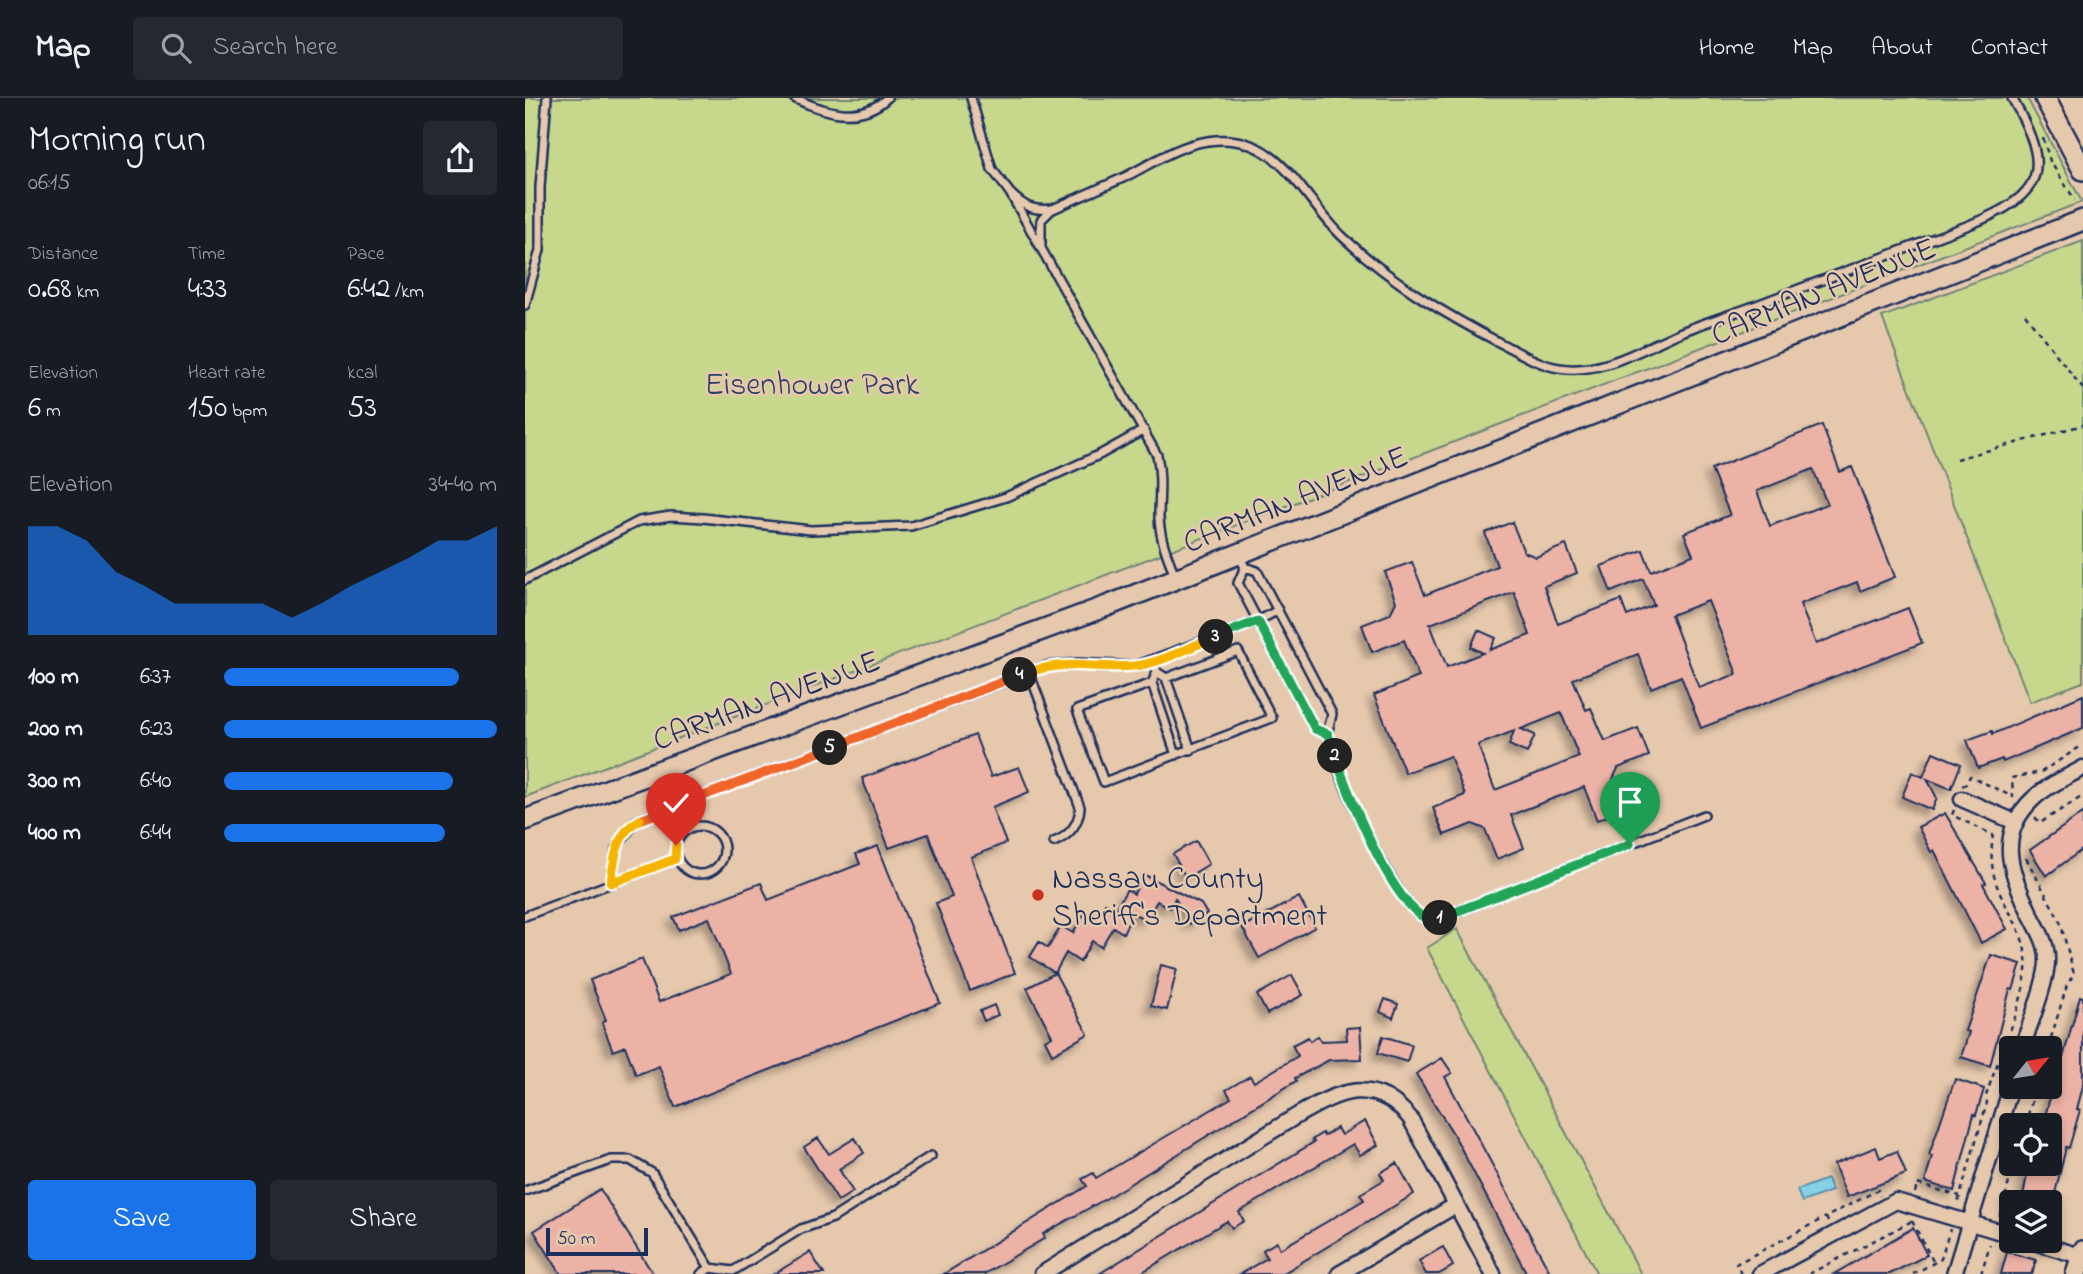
<!DOCTYPE html>
<html lang="en">
<head>
<meta charset="utf-8">
<style>
  :root { --surface:#171b24; --page:#242831; --text:#f1f3f6; --muted:#9ea1a6; --line:#363941; --accent:#1a73e8 }
  body { margin:0; font-family:"Indie Flower",sans-serif; background:var(--page); color:var(--text); height:100vh; display:flex; flex-direction:column; font-size:26px; white-space:nowrap }
  * { box-sizing:border-box; margin:0 }
  p { font-size:23px; color:var(--muted) }
  .icon { flex:none; width:38px; height:38px; fill:none; stroke:currentColor; stroke-width:2; stroke-linecap:round; stroke-linejoin:round }
  .map { position:relative; flex:1; overflow:hidden }
  .sheet { display:flex; flex-direction:column; background:var(--surface); width:525px }
  .sheet>* { flex:none }
  .needle { width:46px; rotate:60deg }
  .tools { position:absolute; left:1474px; top:938px; display:grid; gap:14px }
  .tools a { display:grid; place-items:center; width:63px; height:63px; border-radius:7px; background:var(--surface); box-shadow:0 4px 10px #0003; font-size:35px }
  .scale { position:absolute; left:21px; bottom:18px; width:102px; box-sizing:border-box; padding-left:7px; border:4px solid #1b2f5e; border-top:0; font-size:19px; line-height:24px; white-space:nowrap; color:#1b2f5e; -webkit-text-stroke:5px #e6c9ad; paint-order:stroke }
  .pin { position:absolute; display:grid; place-items:center; width:60px; height:60px; color:#fff; margin:-72px -30px; border-radius:50% 50% 50% 0; rotate:-45deg; box-shadow:0 0 7px #0007 }
  .pin .icon { rotate:45deg }
  .km { position:absolute; width:35px; height:35px; margin:-18px; border-radius:50%; background:#222; color:#fff; font-size:19px; line-height:35px; text-align:center }
  .round { display:grid; place-items:center; flex:none; width:74px; height:74px; border-radius:7px; background:var(--page) }
  .overview { display:flex; align-items:center; justify-content:space-between; height:119px; padding:0 28px }
  h1 { font-size:38px; font-weight:600; line-height:52px }
  .metrics { display:grid; grid-template-columns:repeat(3,1fr); gap:10px; height:119px; padding:7px 28px }
  .metrics div { display:grid; align-content:center }
  .metrics b { font-size:30px; font-weight:600 }
  .metrics small { font-size:19px; font-weight:400 }
  .metrics p { font-size:19px }
  .chart { height:196px; padding:14px 28px }
  .chart p { display:flex; justify-content:space-between }
  .chart svg { width:100%; height:126px; margin-top:7px; fill:var(--accent); opacity:.7 }
  .button { display:flex; gap:14px; margin-top:auto; padding:14px 28px }
  .button a { flex:1; height:80px; border-radius:7px; background:var(--accent); color:#fff; font-size:28px; font-weight:600; line-height:80px; text-align:center }
  .button a+a { background:var(--page); color:var(--text) }
  ul { padding:0 28px; list-style:none; font-size:23px }
  li { display:grid; grid-template-columns:112px 84px 1fr; align-items:center; height:52px }
  li i { height:18px; border-radius:9px; background:var(--accent) }
  header { display:flex; align-items:center; gap:42px; box-sizing:border-box; height:98px; padding:0 35px; background:var(--surface); border-bottom:2px solid var(--line) }
  header strong { font-size:33px }
  nav { display:flex; gap:38px; margin-inline-start:auto; font-size:24px }
  .search { width:490px; height:63px; background:var(--page); display:flex; align-items:center; gap:18px; box-sizing:border-box; padding:0 24px; border-radius:7px; color:var(--muted); font-size:26px }
  main { display:flex; flex:1; min-height:0 }
  .map>svg:first-child { display:block }
</style>
</head>
<body>
<header>
<strong>Map</strong>
<div class="search"><svg class="icon" aria-label="search" viewBox="0 0 24 24"><circle cx="10" cy="10" r="6"/><path d="M15 15l6 6"/></svg>Search here</div>
<nav><a>Home</a><a>Map</a><a>About</a><a>Contact</a></nav>
</header>
<main>
<section class="sheet">
<div class="overview"><div><h1>Morning run</h1><p>06:15</p></div><a class="round"><svg class="icon" aria-label="share" viewBox="0 0 24 24"><path d="M12 15V3M7 8l5-5 5 5M5 13v7h14v-7"/></svg></a></div>
<div class="metrics">
<div><p>Distance</p><b>0.68<small> km</small></b></div>
<div><p>Time</p><b>4:33</b></div>
<div><p>Pace</p><b>6:42<small> /km</small></b></div>
</div>
<div class="metrics">
<div><p>Elevation</p><b>6<small> m</small></b></div>
<div><p>Heart rate</p><b>150<small> bpm</small></b></div>
<div><p>kcal</p><b>53</b></div>
</div>
<div class="chart"><p><span>Elevation</span>34–40 m</p>
<svg viewBox="0 0 160 44" preserveAspectRatio="none"><path d="M0 44V6L10 6L20 11L30 22L40 27L50 33L60 33L70 33L80 33L90 38L100 33L110 27L120 22L130 17L140 11L150 11L160 6V44z"/></svg>
</div>
<ul>
<li><b>100 m</b>6:37<i style="width:86%"></i></li>
<li><b>200 m</b>6:23<i style="width:100%"></i></li>
<li><b>300 m</b>6:40<i style="width:84%"></i></li>
<li><b>400 m</b>6:44<i style="width:81%"></i></li>
</ul>
<div class="button"><a>Save</a><a>Share</a></div>
</section>
<div class="map">
<svg width="1558" height="1176" viewBox="0 0 1558 1176">
  <defs>
    <filter id="shadow"><feDropShadow dx="-6" dy="6" stdDeviation="3.5" flood-color="#0004"/></filter>
  </defs>
  <rect width="100%" height="100%" fill="#e6c9ad"/>
  <filter id="ink" filterUnits="userSpaceOnUse"><feTurbulence type="fractalNoise" baseFrequency=".0143" numOctaves="2"/><feDisplacementMap in="SourceGraphic" scale="14" xChannelSelector="R" yChannelSelector="G"/><feConvolveMatrix kernelMatrix="1 2 1 2 8 2 1 2 1" color-interpolation-filters="sRGB"/></filter>
  <g filter="url(#ink)">
    <!-- green -->
    <path fill="#c7d88d" stroke="#718476" stroke-width="2" d="M 0,0 L 1502,0 L 1557,104 L 0,699 Z
      M 1558,143 L 1558,584 L 1505,604 L 1357,219 Z
      M 932,831 L 1092,1130 L 1116,1176 L 1072,1176 L 902,850 Z"/>
    <!-- water -->
    <path fill="#85d1e5" stroke="#5b90af" stroke-width="2" d="M 1302,1081 L 1307,1093 L 1277,1104 L 1272,1092 Z"/>
    <!-- building -->
    <path fill="#ecb2a5" stroke="#1b2f5e" stroke-width="2" fill-rule="evenodd" filter="url(#shadow)" d="M 1297,327 L 1315,374 L 1327,369 L 1370,479 L 1335,493 L 1332,484 L 1275,506 L 1291,546 L 1383,510 L 1397,545 L 1176,630 L 1156,578 L 1126,590 L 1113,556 L 1048,581 L 1061,612 L 1066,610 L 1080,643 L 1113,630 L 1124,658 L 1093,670 L 1088,681 L 1100,711 L 1072,722 L 1059,689 L 1019,704 L 986,717 L 999,750 L 972,761 L 960,731 L 948,726 L 919,737 L 908,710 L 940,697 L 925,658 L 880,675 L 849,597 L 894,579 L 879,542 L 847,554 L 837,527 L 865,516 L 871,504 L 860,474 L 887,464 L 900,497 L 942,480 L 972,468 L 960,435 L 987,424 L 999,454 L 1011,459 L 1041,447 L 1052,475 L 1019,488 L 1033,526 L 1096,502 L 1102,518 L 1129,507 L 1118,481 L 1086,494 L 1076,468 L 1118,452 L 1126,473 L 1168,457 L 1159,435 L 1205,417 L 1186,371 ZM 1288,371 L 1302,406 L 1245,428 L 1232,393 ZM 989,494 L 1005,537 L 965,552 L 971,540 L 953,532 L 946,549 L 958,555 L 922,569 L 905,526 ZM 1183,503 L 1212,576 L 1174,590 L 1146,517 ZM 1036,615 L 1054,659 L 970,692 L 953,647 L 989,633 L 984,647 L 1002,655 L 1010,637 L 996,631 Z
      M 1558,597 L 1558,630 L 1478,664 L 1477,661 L 1453,670 L 1442,642 L 1467,633 L 1468,636 Z
      M 450,637 L 466,679 L 494,669 L 504,694 L 467,709 L 481,745 L 446,759 L 490,875 L 445,893 L 411,805 L 427,799 L 403,736 L 364,750 L 337,680 Z
      M 1408,654 L 1436,666 L 1426,691 L 1402,681 L 1412,700 L 1407,712 L 1377,699 L 1387,674 L 1398,679 Z
      M 1420,715 L 1461,785 L 1458,786 L 1482,831 L 1456,845 L 1409,752 L 1406,754 L 1393,729 Z
      M 1558,715 L 1558,751 L 1521,778 L 1505,752 Z
      M 671,743 L 684,766 L 661,780 L 648,756 Z
      M 353,748 L 415,905 L 150,1009 L 134,968 L 111,977 L 100,948 L 88,953 L 77,925 L 81,922 L 65,882 L 117,861 L 134,904 L 206,876 L 184,820 L 154,832 L 148,819 L 236,785 L 243,802 L 335,766 L 331,756 Z
      M 618,776 L 676,806 L 682,816 L 665,826 L 650,800 L 645,810 L 632,803 L 621,822 L 608,815 L 598,835 L 588,829 L 576,849 L 567,843 L 555,864 L 541,855 L 530,875 L 505,859 L 514,844 L 523,850 L 536,828 L 548,835 L 559,816 L 570,823 L 580,805 L 591,811 L 602,791 L 609,796 Z
      M 774,799 L 790,829 L 734,860 L 717,829 Z
      M 1466,857 L 1496,866 L 1488,892 L 1485,891 L 1465,968 L 1436,959 L 1444,934 L 1440,933 Z
      M 636,867 L 652,871 L 642,912 L 626,908 Z
      M 530,875 L 563,936 L 527,956 L 520,942 L 527,938 L 502,890 Z
      M 767,877 L 778,897 L 742,916 L 732,897 Z
      M 1555,898 L 1558,899 L 1558,988 L 1552,1011 L 1555,1012 L 1544,1050 L 1541,1049 L 1528,1104 L 1497,1104 L 1504,1066 L 1524,1066 L 1524,1027 L 1518,1027 L 1535,959 L 1538,960 Z
      M 860,901 L 873,906 L 868,920 L 855,914 Z
      M 469,907 L 473,917 L 459,923 L 455,913 Z
      M 835,929 L 837,961 L 804,962 L 770,980 L 771,983 L 582,1100 L 518,1136 L 520,1140 L 459,1176 L 419,1176 L 562,1088 L 557,1081 L 568,1075 L 571,1080 L 706,1000 L 701,992 L 725,978 L 729,984 L 773,958 L 767,947 L 783,939 L 785,943 L 793,938 L 796,943 L 822,942 L 821,930 Z
      M 858,938 L 887,947 L 882,964 L 853,955 Z
      M 917,960 L 927,975 L 920,979 L 1026,1176 L 1002,1176 L 929,1037 L 891,976 Z
      M 1430,981 L 1459,991 L 1451,1017 L 1449,1016 L 1429,1093 L 1400,1084 L 1407,1058 L 1404,1057 Z
      M 840,1023 L 853,1047 L 835,1057 L 828,1046 L 714,1114 L 719,1123 L 707,1130 L 702,1123 L 614,1176 L 574,1176 L 789,1044 L 787,1042 L 797,1035 L 799,1038 L 812,1030 L 816,1037 Z
      M 293,1040 L 304,1056 L 330,1040 L 339,1055 L 314,1071 L 328,1094 L 313,1103 L 279,1049 Z
      M 1351,1049 L 1355,1060 L 1372,1053 L 1381,1076 L 1322,1099 L 1309,1066 Z
      M 872,1065 L 889,1096 L 757,1176 L 715,1176 L 742,1160 L 738,1152 L 752,1144 L 755,1151 L 839,1102 L 835,1096 L 859,1082 L 855,1075 Z
      M 75,1091 L 128,1176 L 36,1176 L 9,1133 Z
      M 1388,1130 L 1402,1157 L 1365,1176 L 1309,1176 Z
      M 918,1149 L 928,1168 L 914,1176 L 901,1176 L 894,1163 Z
      M 285,1154 L 299,1176 L 249,1176 Z
      M 1482,1154 L 1511,1162 L 1507,1176 L 1476,1176 Z"/>
    <g fill="none" stroke-linecap="round" stroke-linejoin="round">
      <!-- lane casing -->
      <g stroke="#1b2f5e" stroke-width="12">
        <path id="lane" d="M 269,0 C 299,14 334,26 362,0
          M 446,0 L 467,71 L 485,95 L 632,357 C 637,379 634,398 634,420 C 635,441 643,460 651,480
          M 485,95 C 499,109 508,113 528,111 C 552,100 576,90 600,79 C 626,66 653,47 683,43 C 754,32 777,101 818,139 C 866,184 921,217 979,247 C 995,255 1015,267 1034,270 C 1077,277 1116,251 1154,235 C 1180,224 1208,216 1234,206 C 1304,180 1374,154 1444,127 C 1521,96 1527,71 1487,0
          M 516,147 L 516,122 L 527,111
          M 0,207 L 15,152 L 15,89 L 22,0
          M 714,458 L 720,469 L 732,473 L 807,616 C 806,623 802,631 803,637 C 807,670 869,801 896,818 C 904,824 912,820 921,818 L 1179,717
          M 720,469 L 713,485 L 790,631 L 803,636
          M 0,482 L 114,423 L 146,418 L 178,420 L 286,432 L 386,428 L 481,399 L 576,356 L 619,332
          M 628,563 L 632,574 L 641,580 L 666,652
          M 504,574 L 555,709 C 554,726 544,738 529,744
          M 632,574 L 627,585 L 651,657
          M 627,585 L 552,612 L 579,684 L 747,620 L 713,553 L 641,580
          M151 752a24 24 0 1 1 48 0a24 24 0 1 1-48 0Z
          M 86,785 L 91,750 L 111,723 L 521,568 L 553,565 L 610,568 L 733,523 L 753,512
          M 0,818 L 150,761
          M 0,1093 L 86,1062 L 105,1062 L 127,1075 L 185,1170
          M 176,1176 L 185,1170 L 208,1173 L 276,1131 L 308,1120 L 406,1058"/>
      </g>
      <!-- street casing -->
      <g stroke="#1b2f5e" stroke-width="19">
        <path id="street" d="M 1437,701 L 1490,724
          M 1497,950 C 1504,928 1522,884 1522,863 C 1523,845 1511,828 1504,813 C 1485,774 1471,736 1508,701 C 1521,688 1542,679 1558,670
          M 1506,1143 L 1558,1159
          M 517,1176 L 773,1017 C 814,993 849,977 885,1020 L 968,1176
          M 814,1176 L 931,1107
          M 1235,1176 L 1371,1103 L 1486,1137
          M 1429,1176 L 1486,989"/>
      </g>
      <!-- secondary casing -->
      <g stroke="#1b2f5e" stroke-width="24">
        <path id="secondary" d="M 1520,0 L 1558,72
          M 0,722 L 582,508 L 1558,122
          M 1551,1176 L 1558,1153"/>
      </g>
      <!-- path -->
      <path stroke="#1b2f5e" stroke-width="2.5" stroke-dasharray="5 5" stroke-linecap="butt" d="M 1518,40 L 1525,63 L 1550,102
        M 1500,216 L 1558,291
        M 1431,361 L 1558,327
        M 1437,688 L 1441,686 L 1445,678 L 1488,699 L 1487,680 L 1516,674 L 1558,647
        M 1429,712 L 1427,717 L 1468,737 C 1459,799 1495,811 1501,859 C 1505,896 1472,961 1461,998 L 1462,1005 L 1432,1108
        M 1510,719 L 1515,725 L 1558,698
        M 1501,760 L 1535,823 L 1549,876 L 1542,887 L 1523,950
        M 1500,1027 L 1511,989
        M 1390,1095 L 1392,1086 L 1435,1098
        M 1486,1120 L 1475,1117 L 1489,1066
        M 1387,1123 L 1409,1165
        M 1303,1124 L 1301,1119 L 1353,1092 L 1355,1098
        M 1524,1131 L 1531,1132
        M 1216,1176 L 1211,1166 L 1301,1119
        M 1284,1176 L 1387,1123
        M 1388,1176 L 1416,1161 L 1425,1131
        M 1456,1176 L 1465,1146
        M 1507,1176 L 1511,1158"/>
      <!-- lane -->
      <use href="#lane" stroke="#e6c9ad" stroke-width="7"/>
      <!-- street -->
      <use href="#street" stroke="#e6c9ad" stroke-width="14"/>
      <!-- secondary -->
      <use href="#secondary" stroke="#e6c9ad" stroke-width="19"/>
    </g>
  </g>
  <g fill="none" stroke-linecap="round" stroke-linejoin="round" filter="url(#ink)">
    <!-- split-1 casing -->
    <g stroke="#fff" stroke-width="14">
      <path id="split-1" d="M 915,820 L 1105,746"/>
    </g>
    <!-- split-2 casing -->
    <g stroke="#fff" stroke-width="14">
      <path id="split-2" d="M 810,658 C 824,697 862,793 895,817 C 902,822 907,822 915,820"/>
    </g>
    <!-- split-3 casing -->
    <g stroke="#fff" stroke-width="14">
      <path id="split-3" d="M 691,539 L 733,523 L 790,631 L 803,636 L 810,658"/>
    </g>
    <!-- split-4 casing -->
    <g stroke="#fff" stroke-width="14">
      <path id="split-4" d="M 495,577 C 544,559 562,572 609,568 C 635,566 666,548 691,539"/>
    </g>
    <!-- split-5 casing -->
    <g stroke="#fff" stroke-width="14">
      <path id="split-5" d="M 305,650 L 495,577"/>
    </g>
    <!-- split-6 casing -->
    <g stroke="#fff" stroke-width="14">
      <path id="split-6" d="M 115,722 L 305,650"/>
    </g>
    <!-- split-7 casing -->
    <g stroke="#fff" stroke-width="14">
      <path id="split-7" d="M 115,722 C 91,734 89,762 86,785 L 150,761 L 151,747"/>
    </g>
    <!-- split-1 -->
    <use href="#split-1" stroke="#22a559" stroke-width="9"/>
    <!-- split-2 -->
    <use href="#split-2" stroke="#22a559" stroke-width="9"/>
    <!-- split-3 -->
    <use href="#split-3" stroke="#22a559" stroke-width="9"/>
    <!-- split-4 -->
    <use href="#split-4" stroke="#f5b400" stroke-width="9"/>
    <!-- split-5 -->
    <use href="#split-5" stroke="#f0652b" stroke-width="9"/>
    <!-- split-6 -->
    <use href="#split-6" stroke="#f0652b" stroke-width="9"/>
    <!-- split-7 -->
    <use href="#split-7" stroke="#f5b400" stroke-width="9"/>
  </g>
  <!-- markers -->
  <circle fill="#c8321e" stroke="#e6c9ad" stroke-width="2.5" cx="513" cy="797" r="7"/>
  <g text-anchor="middle" stroke-width="5" stroke-linejoin="round" paint-order="stroke">
    <!-- street labels -->
    <g font-size="32" fill="#1b2f5e" stroke="#e6c9ad">
      <text transform="translate(1298 192) rotate(-22)" y="11">CARMAN AVENUE</text>
      <text transform="translate(770 400) rotate(-22)" y="11">CARMAN AVENUE</text>
      <text transform="translate(241 601) rotate(-20)" y="11">CARMAN AVENUE</text>
    </g>
    <!-- park labels -->
    <g font-size="32" fill="#2c4063" stroke="#e6c9ad">
      <text x="287" y="296">Eisenhower Park</text>
    </g>
    <!-- poi labels -->
    <g font-size="32" fill="#1b2f5e" stroke="#e6c9ad" text-anchor="start">
      <text x="527" y="790">Nassau County<tspan x="527" dy="37">Sheriff's Department</tspan></text>
    </g>
  </g>
</svg>
<div class="tools">
<a><svg class="needle" viewBox="-14 -14 28 28"><path d="M0-13l5 13h-10z" fill="#e53935"/><path d="M0 13l5-13h-10z" fill="#9ea1a6"/></svg></a>
<a><svg class="icon" aria-label="locate" viewBox="0 0 24 24"><circle cx="12" cy="12" r="6"/><path d="M12 2v4M12 18v4M2 12h4M18 12h4"/></svg></a>
<a><svg class="icon" aria-label="layers" viewBox="0 0 24 24"><path d="M12 4l9 5-9 5-9-5zM3 14l9 5 9-5"/></svg></a>
</div>
<div class="scale">50 m</div>
<div class="pin" style="left:1105px;top:746px;background:#1e9e55"><svg class="icon" aria-label="arrive" viewBox="0 0 24 24"><path d="M6 21V4h12l-3 4 3 4H6"/></svg></div>
<div class="pin" style="left:151px;top:747px;background:#d93025"><svg class="icon" aria-label="check" viewBox="0 0 24 24"><path d="M5 12l5 5 9-10"/></svg></div>
<b class="km" style="left:915px;top:820px">1</b>
<b class="km" style="left:810px;top:658px">2</b>
<b class="km" style="left:691px;top:539px">3</b>
<b class="km" style="left:495px;top:577px">4</b>
<b class="km" style="left:305px;top:650px">5</b>
</div>
</main>
</body>
</html>
